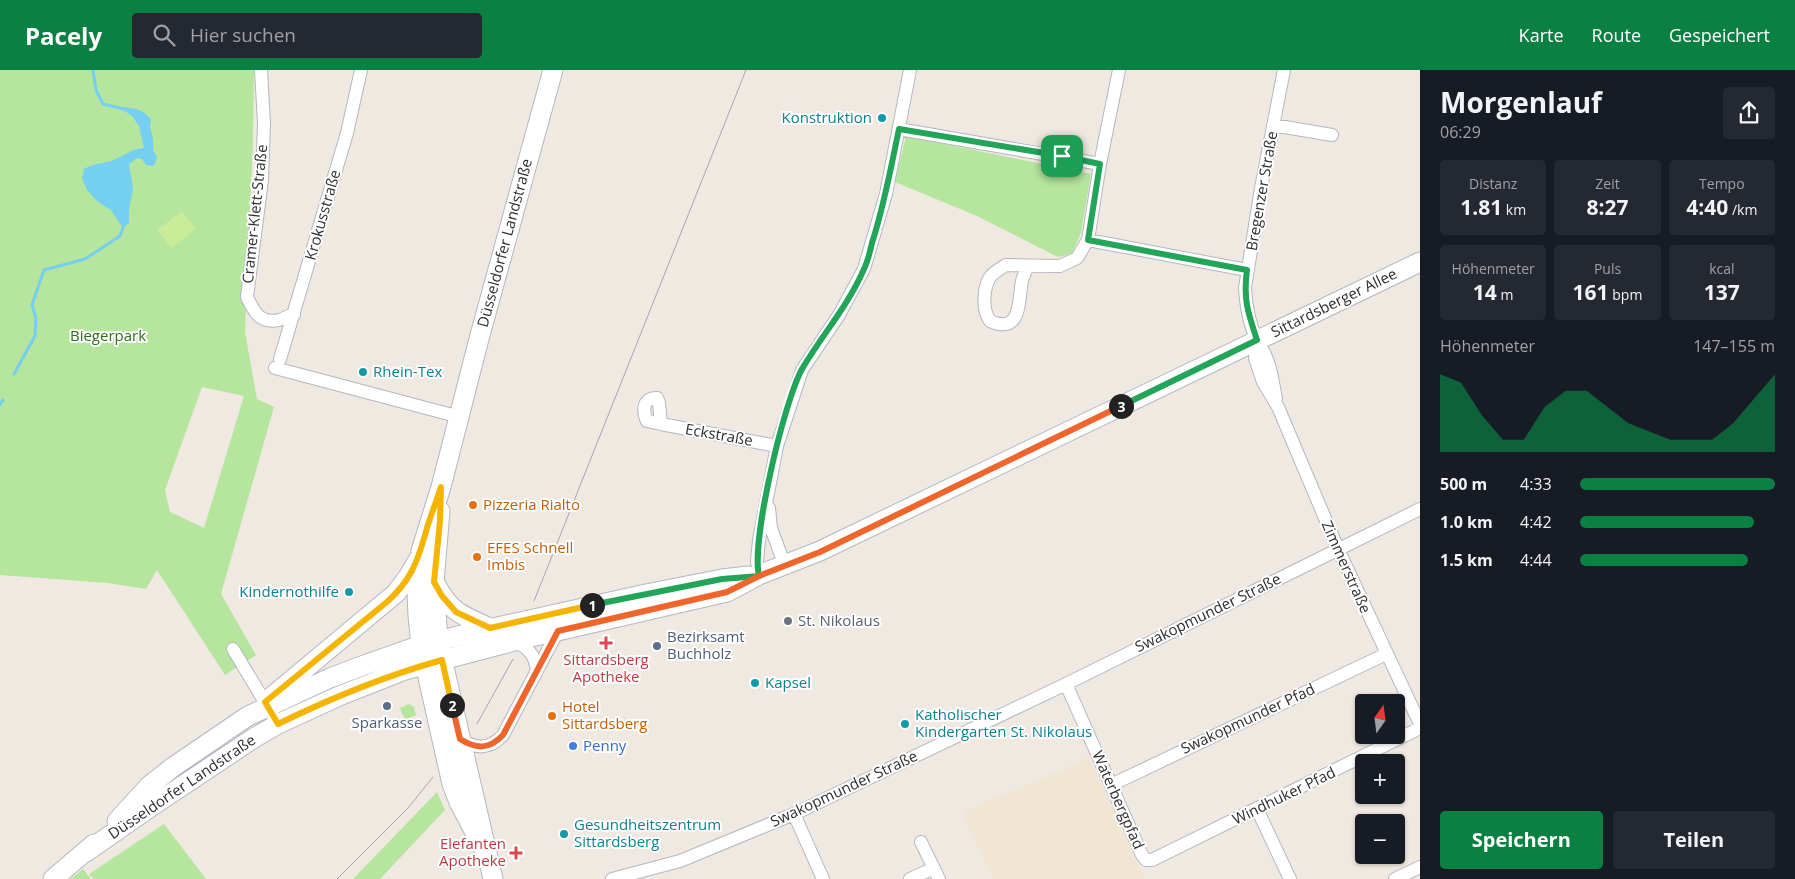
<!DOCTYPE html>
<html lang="de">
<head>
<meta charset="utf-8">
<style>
  :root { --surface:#171b24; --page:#242831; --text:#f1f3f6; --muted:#9ea1a6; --accent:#0b8043 }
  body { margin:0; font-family:"Open Sans",sans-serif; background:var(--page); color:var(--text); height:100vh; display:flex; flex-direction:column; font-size:19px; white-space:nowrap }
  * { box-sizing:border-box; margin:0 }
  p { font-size:16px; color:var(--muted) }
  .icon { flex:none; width:28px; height:28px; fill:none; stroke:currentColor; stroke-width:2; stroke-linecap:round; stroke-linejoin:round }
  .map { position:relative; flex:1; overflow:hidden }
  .panel { display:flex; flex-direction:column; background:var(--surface); width:375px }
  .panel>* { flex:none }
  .needle { width:32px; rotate:14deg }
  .controls { position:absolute; left:1355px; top:624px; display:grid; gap:10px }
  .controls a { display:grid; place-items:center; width:50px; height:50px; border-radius:5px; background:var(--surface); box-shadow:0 1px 4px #0004; font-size:25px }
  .pin { position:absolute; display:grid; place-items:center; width:42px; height:42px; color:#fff; margin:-21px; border-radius:10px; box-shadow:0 2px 8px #0006 }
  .km { position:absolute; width:25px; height:25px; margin:-12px; border-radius:50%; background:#222; color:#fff; font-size:14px; line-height:25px; text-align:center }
  .round { display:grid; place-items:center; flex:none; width:52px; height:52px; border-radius:5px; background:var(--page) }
  .headline { display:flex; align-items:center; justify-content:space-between; height:85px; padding:0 20px }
  h1 { font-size:28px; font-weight:700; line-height:38px }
  .figures { display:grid; grid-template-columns:repeat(3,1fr); gap:8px; height:85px; padding:5px 20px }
  .figures div { display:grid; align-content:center; border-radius:5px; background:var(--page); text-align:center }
  .figures b { font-size:21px; font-weight:700 }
  .figures small { font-size:14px; font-weight:400 }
  .figures p { font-size:14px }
  .chart { height:140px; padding:10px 20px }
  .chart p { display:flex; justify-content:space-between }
  .chart svg { width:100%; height:90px; margin-top:5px; fill:var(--accent); opacity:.7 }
  .action { display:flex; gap:10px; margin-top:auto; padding:10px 20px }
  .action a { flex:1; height:58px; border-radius:5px; background:var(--accent); color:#fff; font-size:20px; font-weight:700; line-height:58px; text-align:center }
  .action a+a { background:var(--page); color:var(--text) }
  ul { padding:0 20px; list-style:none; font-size:16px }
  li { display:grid; grid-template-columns:80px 60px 1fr; align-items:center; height:38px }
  li i { height:12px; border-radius:6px; background:var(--accent) }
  header { display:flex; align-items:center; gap:30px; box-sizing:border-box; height:70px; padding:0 25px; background:var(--accent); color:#fff }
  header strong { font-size:24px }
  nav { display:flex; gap:28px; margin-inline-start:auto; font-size:18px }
  .search { width:350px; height:45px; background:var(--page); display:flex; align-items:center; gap:12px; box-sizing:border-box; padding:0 18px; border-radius:5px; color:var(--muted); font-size:19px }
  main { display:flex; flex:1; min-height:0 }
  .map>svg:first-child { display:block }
</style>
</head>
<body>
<header>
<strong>Pacely</strong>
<div class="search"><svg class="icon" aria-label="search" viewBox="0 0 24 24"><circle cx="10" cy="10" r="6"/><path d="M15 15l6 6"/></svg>Hier suchen</div>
<nav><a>Karte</a><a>Route</a><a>Gespeichert</a></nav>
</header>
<main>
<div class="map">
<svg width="1420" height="809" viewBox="0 0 1420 809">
  <rect width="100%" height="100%" fill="#efe9e1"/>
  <!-- education -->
  <path fill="#f0e6d1" d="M 1088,687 L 1145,809 L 993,809 L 962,742 L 1065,699 Z"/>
  <!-- green -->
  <path fill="#b6e59e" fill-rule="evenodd" d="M 0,0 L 254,0 L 253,71 L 245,262 L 257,329 L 274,337 L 221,524 L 256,585 L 225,605 L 157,500 L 146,519 L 108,513 L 0,505 ZM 202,317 L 244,326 L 204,458 L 170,442 L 165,420 Z
    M 906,66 L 1091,104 L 1081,163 L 1072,183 L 1058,187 L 977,146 L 895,112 Z
    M 409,634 L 414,637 L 416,645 L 405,650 L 400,638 Z
    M 437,722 L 445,740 L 380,809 L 353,809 Z
    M 164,754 L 206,809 L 94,809 L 89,804 Z
    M 83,799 L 91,809 L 71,809 Z"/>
  <!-- pitch -->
  <path fill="#c9ec9a" d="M 182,141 L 196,159 L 172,178 L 157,160 Z"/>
  <!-- water -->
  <path fill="#75cff0" d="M 122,37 C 134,38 144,39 151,50 L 150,57 L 153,69 L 153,80 L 157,87 L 154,96 L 146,95 L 142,89 L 137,88 L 129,94 L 133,118 L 129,140 L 129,153 L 123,158 L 111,140 L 98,132 L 87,120 L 82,108 L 84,99 C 96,92 107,94 118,88 C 128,83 133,79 144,78 L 139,56 L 132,46 L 122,39 Z"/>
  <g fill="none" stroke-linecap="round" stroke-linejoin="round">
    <!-- stream -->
    <path stroke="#75cff0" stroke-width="3" d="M 93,0 L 96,20 L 103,34 L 124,39
      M 14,304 L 35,266 L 36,248 L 32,235 L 44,200 L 85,189 L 120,166 L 124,155
      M 0,335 L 3,330"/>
    <!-- minor casing -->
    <g stroke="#b4b7c1" stroke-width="14">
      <path id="minor" d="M 261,0 L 264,53 L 262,110 L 247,227 C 254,242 260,254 279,250 C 284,249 288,245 294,245
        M 1273,55 L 1332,65
        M 899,59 L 1100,94
        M 1088,170 L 1100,94 L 1119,0
        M 1028,196 C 1026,201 1023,206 1022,211 C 1018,231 1022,265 990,251 C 982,240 983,219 990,207 C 994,202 1001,198 1006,195 L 1060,196 L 1077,188 L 1088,170 L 1247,200
        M 1257,270 L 1255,288 L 1263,312 L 1278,337 L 1338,479 L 1420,654
        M 280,289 L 347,63 L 361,0
        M 275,298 L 460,347
        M 1276,328 C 1273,315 1272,300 1266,287 C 1264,281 1259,276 1257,270 C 1249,254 1246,235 1245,218 L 1261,118 L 1284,0
        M 661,354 L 659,333 L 657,328 C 643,328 642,340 647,351 L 661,354 L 777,376
        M 769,438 L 771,458 L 785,496
        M 759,505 L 757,491 L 759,470 L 777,376 L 802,300 L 839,245 L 864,199 L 886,124 L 910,0
        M 514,571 C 529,578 535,585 537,601
        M 233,579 L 278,654
        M 1066,614 L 1142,785 L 1146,790 L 1152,790 L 1420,658
        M 460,669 C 476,679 489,680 503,665 L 560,557
        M 1111,715 L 1386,584
        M 1257,739 L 1290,809
        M 794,744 L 823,809
        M 921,772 L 939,809
        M 612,809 L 680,791 L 794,744 L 1066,614 L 1420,439
        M 910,809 L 934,798
        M 1395,809 L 1420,797"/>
    </g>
    <!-- secondary casing -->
    <g stroke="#b4b7c1" stroke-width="21">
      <path id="secondary" d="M 440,441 L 434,512 L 438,571 L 493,809
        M 435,513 C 450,542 461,545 490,558
        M 269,629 L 396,523 L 408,507 L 418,490
        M 117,751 L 149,716 L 173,697 L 248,646 L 330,608 L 359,597 L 421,575 L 466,564 L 646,524 L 722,509 L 748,506
        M 86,782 L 158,732 L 254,668 L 278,654 L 339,626 L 405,600 L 442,590 L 514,571 L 727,522 L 759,505 L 820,481 L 1420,192
        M 488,787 L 459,732 L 452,714 L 429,612 L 421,575 L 418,546 L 417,521 L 421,481 L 441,417 L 480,265 L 553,0
        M 53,809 L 94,774"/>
    </g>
    <!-- minor -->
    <use href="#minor" stroke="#fff" stroke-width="12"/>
    <!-- secondary -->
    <use href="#secondary" stroke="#fff" stroke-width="19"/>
    <!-- tram -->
    <path stroke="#a3a6b8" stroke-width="1" d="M 534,531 L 746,0
      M 477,654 L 513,589
      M 337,809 L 408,738 L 433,707"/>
  </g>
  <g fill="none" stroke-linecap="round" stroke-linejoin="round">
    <!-- split-1 casing -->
    <g stroke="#fff" stroke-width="10">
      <path id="split-1" d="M 592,535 L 722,509 L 759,506 C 751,470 784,332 802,299 C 822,265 848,236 864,199 C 868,191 870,182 872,173 C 884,136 891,97 899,59 L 1062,86"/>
    </g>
    <!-- split-2 casing -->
    <g stroke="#fff" stroke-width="10">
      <path id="split-2" d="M 452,635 L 442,590 C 385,606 331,628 278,654 L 265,632 L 388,531 C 410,511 417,493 425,465 C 429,449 436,433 441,417 L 440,451 L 434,512 L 442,526 L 456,542 L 490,558 L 592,535"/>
    </g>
    <!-- split-3 casing -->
    <g stroke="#fff" stroke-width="10">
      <path id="split-3" d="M 452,635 L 460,669 C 476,679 489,680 503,665 L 558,561 L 727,522 L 759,506 L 820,482 L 1121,336"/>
    </g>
    <!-- split-4 casing -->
    <g stroke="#fff" stroke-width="10">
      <path id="split-4" d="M 1062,86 L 1100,94 L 1088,170 L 1247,200 C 1243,229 1248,243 1257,270 L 1121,336"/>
    </g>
    <!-- split-1 -->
    <use href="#split-1" stroke="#22a559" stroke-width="6"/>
    <!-- split-2 -->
    <use href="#split-2" stroke="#f5b400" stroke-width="6"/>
    <!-- split-3 -->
    <use href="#split-3" stroke="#f0652b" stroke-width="6"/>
    <!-- split-4 -->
    <use href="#split-4" stroke="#22a559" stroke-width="6"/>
  </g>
  <!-- markers -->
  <g fill="#0f9aa8" stroke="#fff" stroke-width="2">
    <circle cx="882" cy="48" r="5"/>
    <circle cx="363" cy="302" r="5"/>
    <circle cx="349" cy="522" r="5"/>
    <circle cx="755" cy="613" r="5"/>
    <circle cx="905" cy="654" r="5"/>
    <circle cx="564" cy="764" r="5"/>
  </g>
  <g fill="#e8710a" stroke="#fff" stroke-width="2">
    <circle cx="473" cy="435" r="5"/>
    <circle cx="477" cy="487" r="5"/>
    <circle cx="552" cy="646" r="5"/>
  </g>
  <circle fill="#6b7280" stroke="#fff" stroke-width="2" cx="788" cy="551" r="5"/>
  <g fill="#e0444e" stroke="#fff" stroke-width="2">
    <path d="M603.5 565.5h5v5h5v5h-5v5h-5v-5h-5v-5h5z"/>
    <path d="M513.5 775.5h5v5h5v5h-5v5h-5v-5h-5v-5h5z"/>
  </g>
  <g fill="#5c6f8a" stroke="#fff" stroke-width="2">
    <circle cx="657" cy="576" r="5"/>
    <circle cx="387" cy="636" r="5"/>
  </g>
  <circle fill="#3f7fe0" stroke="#fff" stroke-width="2" cx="573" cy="676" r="5"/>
  <g text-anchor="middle" stroke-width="4" stroke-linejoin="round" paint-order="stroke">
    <!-- culture labels -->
    <g font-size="15" fill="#0d838f" stroke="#fff" text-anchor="start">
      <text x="872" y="53" text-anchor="end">Konstruktion</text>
      <text x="373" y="307">Rhein-Tex</text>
      <text x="339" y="527" text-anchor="end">Kindernothilfe</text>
      <text x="765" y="618">Kapsel</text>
      <text x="915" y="650">Katholischer<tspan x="915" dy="17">Kindergarten St. Nikolaus</tspan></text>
      <text x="574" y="760">Gesundheitszentrum<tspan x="574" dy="17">Sittardsberg</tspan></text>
    </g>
    <!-- street labels -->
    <g font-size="15" fill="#2e2e2e" stroke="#fff">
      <text transform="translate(1262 121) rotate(-80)" y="5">Bregenzer Straße</text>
      <text transform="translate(255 144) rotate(-84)" y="5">Cramer-Klett-Straße</text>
      <text transform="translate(323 145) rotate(-74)" y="5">Krokusstraße</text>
      <text transform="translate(505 173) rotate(-75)" y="5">Düsseldorfer Landstraße</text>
      <text transform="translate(1334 233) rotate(-26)" y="5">Sittardsberger Allee</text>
      <text transform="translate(719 365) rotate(10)" y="5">Eckstraße</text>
      <text transform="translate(1346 497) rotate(66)" y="5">Zimmerstraße</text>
      <text transform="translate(1208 543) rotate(-26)" y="5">Swakopmunder Straße</text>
      <text transform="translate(1248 649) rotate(-25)" y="5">Swakopmunder Pfad</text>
      <text transform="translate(182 717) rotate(-34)" y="5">Düsseldorfer Landstraße</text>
      <text transform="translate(844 719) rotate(-25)" y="5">Swakopmunder Straße</text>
      <text transform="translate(1284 726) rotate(-26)" y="5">Windhuker Pfad</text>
      <text transform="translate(1118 730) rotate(66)" y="5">Waterbergpfad</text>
    </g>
    <!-- park labels -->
    <g font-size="15" fill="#2c6e1b" stroke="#fff">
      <text x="108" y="271">Biegerpark</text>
    </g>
    <!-- food labels -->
    <g font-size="15" fill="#c56008" stroke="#fff" text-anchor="start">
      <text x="483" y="440">Pizzeria Rialto</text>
      <text x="487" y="483">EFES Schnell<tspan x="487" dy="17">Imbis</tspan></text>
      <text x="562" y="642">Hotel<tspan x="562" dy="17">Sittardsberg</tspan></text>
    </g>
    <!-- worship labels -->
    <g font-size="15" fill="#5b616d" stroke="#fff" text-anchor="start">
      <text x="798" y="556">St. Nikolaus</text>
    </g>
    <!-- service labels -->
    <g font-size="15" fill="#4e5e75" stroke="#fff" text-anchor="start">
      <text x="667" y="572">Bezirksamt<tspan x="667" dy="17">Buchholz</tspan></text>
      <text x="387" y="658" text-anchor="middle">Sparkasse</text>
    </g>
    <!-- health labels -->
    <g font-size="15" fill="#be3a42" stroke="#fff">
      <text x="606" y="595">Sittardsberg<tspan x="606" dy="17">Apotheke</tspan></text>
      <text x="506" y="779" text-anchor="end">Elefanten<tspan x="506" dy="17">Apotheke</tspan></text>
    </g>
    <!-- shop labels -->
    <g font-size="15" fill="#366cbe" stroke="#fff" text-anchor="start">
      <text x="583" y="681">Penny</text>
    </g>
  </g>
</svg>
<div class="controls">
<a><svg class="needle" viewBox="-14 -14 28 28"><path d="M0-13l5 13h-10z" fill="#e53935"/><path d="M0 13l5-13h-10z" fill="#9ea1a6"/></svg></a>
<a>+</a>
<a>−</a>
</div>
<div class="pin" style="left:1062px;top:86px;background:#1e9e55"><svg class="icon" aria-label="arrive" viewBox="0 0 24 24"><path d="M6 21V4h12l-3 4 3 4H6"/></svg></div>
<b class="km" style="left:592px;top:535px">1</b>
<b class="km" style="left:452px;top:635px">2</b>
<b class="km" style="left:1121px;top:336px">3</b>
</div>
<section class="panel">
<div class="headline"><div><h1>Morgenlauf</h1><p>06:29</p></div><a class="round"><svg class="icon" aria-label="share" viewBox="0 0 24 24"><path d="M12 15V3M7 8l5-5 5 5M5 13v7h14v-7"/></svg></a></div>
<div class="figures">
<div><p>Distanz</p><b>1.81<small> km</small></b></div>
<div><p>Zeit</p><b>8:27</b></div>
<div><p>Tempo</p><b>4:40<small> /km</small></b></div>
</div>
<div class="figures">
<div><p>Höhenmeter</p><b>14<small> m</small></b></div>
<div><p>Puls</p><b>161<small> bpm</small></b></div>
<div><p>kcal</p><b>137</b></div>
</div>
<div class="chart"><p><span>Höhenmeter</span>147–155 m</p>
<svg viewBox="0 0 160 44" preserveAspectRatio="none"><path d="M0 44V6L10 10L20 26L30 38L40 38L50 22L60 14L70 14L80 22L90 30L100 34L110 38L120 38L130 38L140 30L150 18L160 6V44z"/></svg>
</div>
<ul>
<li><b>500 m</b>4:33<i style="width:100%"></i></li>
<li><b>1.0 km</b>4:42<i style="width:89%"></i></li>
<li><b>1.5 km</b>4:44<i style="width:86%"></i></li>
</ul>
<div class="action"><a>Speichern</a><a>Teilen</a></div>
</section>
</main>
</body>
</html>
